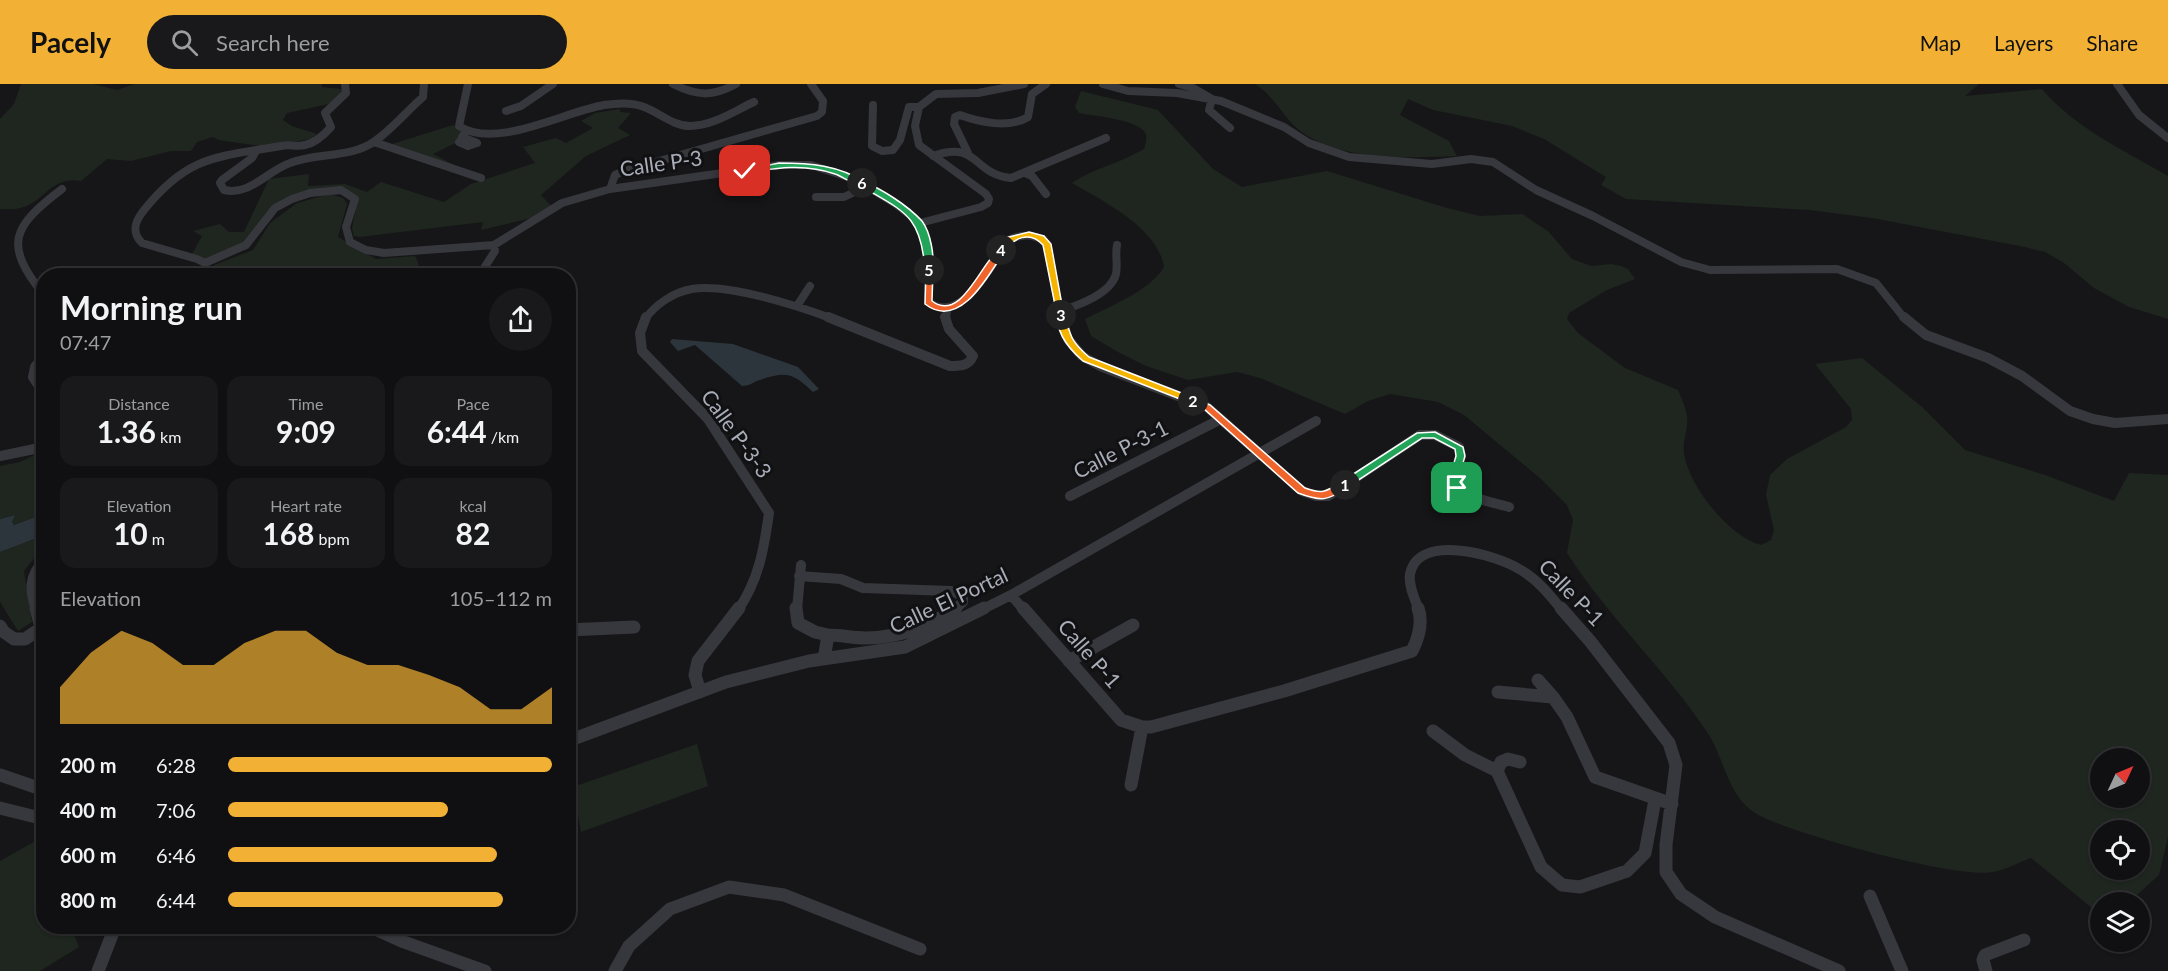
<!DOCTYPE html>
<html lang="en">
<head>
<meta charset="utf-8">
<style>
  :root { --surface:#101012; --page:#19191b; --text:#f1f3f6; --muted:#9c9d9f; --line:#303032; --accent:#f2b134 }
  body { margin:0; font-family:Lato,sans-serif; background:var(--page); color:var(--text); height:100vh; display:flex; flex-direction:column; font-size:22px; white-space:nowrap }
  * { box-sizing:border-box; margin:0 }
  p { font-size:20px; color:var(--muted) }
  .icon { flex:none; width:33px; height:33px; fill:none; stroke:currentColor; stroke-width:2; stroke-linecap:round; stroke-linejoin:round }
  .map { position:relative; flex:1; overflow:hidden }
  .drawer { position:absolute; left:36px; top:184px; width:540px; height:666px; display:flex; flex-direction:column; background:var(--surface); border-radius:24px; box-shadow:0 2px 4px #0004,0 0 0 2px var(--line) }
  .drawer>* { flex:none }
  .needle { width:39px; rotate:46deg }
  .fabs { position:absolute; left:2090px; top:664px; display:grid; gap:12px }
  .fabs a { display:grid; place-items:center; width:60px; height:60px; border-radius:50%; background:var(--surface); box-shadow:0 2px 4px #0004,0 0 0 2px var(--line); font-size:30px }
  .pin { position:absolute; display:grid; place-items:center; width:51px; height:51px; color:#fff; margin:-26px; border-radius:12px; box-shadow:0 3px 9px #0006 }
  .km { position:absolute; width:30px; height:30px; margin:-15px; border-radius:50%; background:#222; color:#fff; font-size:16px; line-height:30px; text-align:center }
  .round { display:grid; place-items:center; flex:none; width:63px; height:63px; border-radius:32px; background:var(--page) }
  .overview { display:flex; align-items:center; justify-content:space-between; height:102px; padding:0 24px }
  h1 { font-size:33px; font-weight:700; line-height:45px }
  .stats { display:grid; grid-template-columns:repeat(3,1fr); gap:9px; height:102px; padding:6px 24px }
  .stats div { display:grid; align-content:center; border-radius:15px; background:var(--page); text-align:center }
  .stats b { font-size:30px; font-weight:700 }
  .stats small { font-size:16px; font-weight:400 }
  .stats p { font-size:16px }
  .chart { height:168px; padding:12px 24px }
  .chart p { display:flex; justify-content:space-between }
  .chart svg { width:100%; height:108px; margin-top:6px; fill:var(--accent); opacity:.7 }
  ul { padding:0 24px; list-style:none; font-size:20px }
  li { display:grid; grid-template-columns:96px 72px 1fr; align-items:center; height:45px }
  li i { height:15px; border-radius:8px; background:var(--accent) }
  header { display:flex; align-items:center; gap:36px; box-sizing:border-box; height:84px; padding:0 30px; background:var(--accent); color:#111 }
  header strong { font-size:28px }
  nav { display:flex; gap:33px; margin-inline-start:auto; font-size:21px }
  .search { width:420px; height:54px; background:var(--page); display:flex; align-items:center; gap:15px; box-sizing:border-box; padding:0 21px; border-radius:33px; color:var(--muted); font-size:22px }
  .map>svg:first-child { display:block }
</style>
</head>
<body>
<header>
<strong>Pacely</strong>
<div class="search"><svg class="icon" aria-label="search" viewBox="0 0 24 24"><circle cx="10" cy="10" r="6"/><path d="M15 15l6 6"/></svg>Search here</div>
<nav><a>Map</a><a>Layers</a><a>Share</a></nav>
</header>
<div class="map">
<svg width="2168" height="887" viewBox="0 0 2168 887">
  <rect width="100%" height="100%" fill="#161618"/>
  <!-- green -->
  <path fill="#1e261f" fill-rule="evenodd" d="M 21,0 L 93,0 L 117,6 L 135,0 L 322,0 L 322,3 L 342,5 L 343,9 L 329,20 L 287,29 L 283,36 L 292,42 L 317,50 L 312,55 L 260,62 L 219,56 L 213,53 L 197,58 L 191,67 L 171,67 L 131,77 L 107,75 L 81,97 C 51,91 44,119 20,124 C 14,126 6,125 0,125 L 0,35 L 14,20 Z
    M 1255,0 L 1979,0 L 1965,12 L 2042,5 C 2075,44 2125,67 2168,92 L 2168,235 L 2129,223 L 2094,204 L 2064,179 L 2045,168 L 2020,162 L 1872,134 L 1809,126 L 1626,115 L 1601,101 L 1606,93 L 1544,55 L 1512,42 L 1433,26 L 1408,15 L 1400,31 L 1449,57 L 1457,72 C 1411,74 1343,77 1303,49 C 1284,36 1275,12 1255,0 Z
    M 1081,7 L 1158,26 L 1213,85 L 1242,103 L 1327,87 L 1447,124 L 1480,132 L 1522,130 L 1548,147 L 1572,175 L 1591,182 L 1611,180 L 1621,182 L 1628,185 L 1635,195 L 1607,206 L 1569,229 L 1567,235 L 1578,249 L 1625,284 L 1678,306 C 1681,314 1686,323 1687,332 C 1689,344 1682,357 1684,369 C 1688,401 1729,453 1761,461 L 1771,456 L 1774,446 L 1766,411 L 1770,391 L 1787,375 L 1846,343 L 1852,336 L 1851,325 L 1815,280 L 1862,274 L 1922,323 L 1965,366 L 2045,391 L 2114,417 L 2129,389 L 2168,391 L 2168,753 L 2159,791 L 2138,810 L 2119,819 L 2100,819 L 2100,828 L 2098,829 L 2031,774 C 2019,778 2006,786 1993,788 C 1956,795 1788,749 1755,729 C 1726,710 1725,674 1707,648 C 1665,585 1608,533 1567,469 L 1573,436 L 1567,421 L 1541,395 L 1464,331 L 1438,318 L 1390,310 L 1368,317 L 1345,330 L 1260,294 L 1237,288 L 1188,296 L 1146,282 L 1118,268 L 1091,252 L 1085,235 C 1109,223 1151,206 1164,183 C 1158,144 1103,117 1072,99 C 1094,84 1121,79 1144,65 C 1146,59 1148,52 1144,47 C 1133,35 1094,32 1079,29 L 1075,23 ZM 2100,675 L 2139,675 L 2139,714 L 2100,714 ZM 2100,747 L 2139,747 L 2139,786 L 2100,786 Z
    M 620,25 L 620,28 L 631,29 L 618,44 L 630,51 L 586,72 L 541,111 L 553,124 L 536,133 L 481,146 L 483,138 L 360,153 L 354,152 L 352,144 L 356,124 L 340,105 L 271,124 L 244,163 L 203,179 L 192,170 L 202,152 L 193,147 L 220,140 L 229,148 L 244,148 L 269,95 L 309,90 L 308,102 L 345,100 L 367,108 L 381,98 L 444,118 L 471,100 L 535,79 L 523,63 L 556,54 L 566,59 L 593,44 L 581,37 L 595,29 Z
    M 453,41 L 470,52 L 433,70 L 458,83 L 389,61 Z
    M 330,110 L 343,114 L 347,120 L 338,153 L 376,175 L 415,172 L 418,178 L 419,192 L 212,192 L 214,181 L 253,166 L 270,139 L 297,119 Z
    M 43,367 L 43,430 L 13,441 L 12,438 L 14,431 L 0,435 L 0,382 L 20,378 Z
    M 43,448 L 43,465 L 40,467 L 24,487 L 32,538 L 18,547 L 0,518 L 0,468 L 37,454 Z
    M 697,660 L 708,702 L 581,748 L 573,703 Z
    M 37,756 L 43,772 L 44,843 L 71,843 L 79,863 L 40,887 L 0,887 L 0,777 Z"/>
  <!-- water -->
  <path fill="#2c353c" d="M 672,255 L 733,260 L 798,283 L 819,305 L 813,308 C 794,290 787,286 760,296 C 753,298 750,302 742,302 L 695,261 L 678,267 L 670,258 Z
    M 43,430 L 43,448 L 37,454 L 0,468 L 0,435 L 15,431 L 12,438 L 14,441 Z"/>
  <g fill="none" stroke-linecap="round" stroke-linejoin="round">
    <!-- minor-far2 -->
    <path stroke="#37383d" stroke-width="8" d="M 468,0 L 459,42 C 496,66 563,28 604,21 C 617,19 632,18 644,23 C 660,29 673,42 690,42 C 713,42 734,27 754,18
      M 673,0 C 697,12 712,13 736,0
      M 1103,0 L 1128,7 L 1177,9 L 1221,17 L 1284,43 L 1309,59 L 1349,73 L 1432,80 L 1471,75 L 1493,78 L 1536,106 L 1593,132 L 1681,178 L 1710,186 L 1837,185 L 1876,199 L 1905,235
      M 1179,0 L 1193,4 L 1212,15 L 1209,26 L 1230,44
      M 2117,0 L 2139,31 L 2168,54
      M 873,21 L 872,62 L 882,67 L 893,66 L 900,56 L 909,23 L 919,23
      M 506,27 L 521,22 L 553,0
      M 374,58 L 481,94
      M 459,58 L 468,62 L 477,59 L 462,53 L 466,47
      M 256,67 L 252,74 L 222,96 L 220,99 L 224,106 C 250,112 267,87 290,79 C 317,68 350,75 375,57 C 392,45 407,27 423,13 L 424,0
      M 968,69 L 954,40 L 955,33 L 960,31 C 979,38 1009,45 1028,33 L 1032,10 L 1046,0
      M 933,72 C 979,56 972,90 1011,94 L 1106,54
      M 1025,89 L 1032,92 L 1046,110
      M 610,105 L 615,91 L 624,87 L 817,32 L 822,28 L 823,17 L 811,0
      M 816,113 L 844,113 L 867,102
      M 920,139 L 981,123 L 988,119 L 989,115 L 986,110 L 919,61 L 915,42 L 919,23 L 936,10 L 978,9 L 1024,0
      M 205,179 L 246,161 L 275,124 L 292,115 L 310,109 L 341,106 L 355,115 L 346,143 L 350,158 L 366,166 L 384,169 L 494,161 L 562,119 L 610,105 L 779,81 L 811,81 L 857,96 L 896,120 L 920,139 L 927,159 L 929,178 L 928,218 C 932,220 937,223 941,223 C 969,227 995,176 1008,156 C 1022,150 1035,149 1047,160 L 1061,235
      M 208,192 L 205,179 L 197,175 L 142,159 C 131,148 135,137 144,126 C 188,71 217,73 281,62 C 289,60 297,63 305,61 C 315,59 324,51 331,43 L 325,29 L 346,9 L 345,0
      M 479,192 L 495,167 L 494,161
      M 44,211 C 3,160 12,143 62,105
      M 797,222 L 810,202
      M 1061,227 C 1078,221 1111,210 1116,190 C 1118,181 1115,171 1117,161
      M 645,235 C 656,220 674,208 692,205 C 728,199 798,222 833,235
      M 946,235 L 947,226"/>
    <!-- minor-far1 -->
    <path stroke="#37383d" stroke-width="10" d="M 646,233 L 640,249 L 642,267 L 708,335 L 769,429 C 764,464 759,496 738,526
      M 828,233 L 950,282 C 960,282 969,282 973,272 L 949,245 L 945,233
      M 1061,233 L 1068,255 L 1082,272 L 1100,282 L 1207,323 L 1302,407 L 1316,412 L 1328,412 L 1420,351 L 1435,351 L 1459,363 L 1461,372 L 1453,396 C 1466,415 1488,417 1509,423
      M 1904,233 L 1926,251 L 1988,274 L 2022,292 L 2070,327 L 2093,335 L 2115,339 L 2168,335
      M 44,272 L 35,283 L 33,293 L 44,310
      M 0,372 L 44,363
      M 1070,412 L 1221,335
      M 799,492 L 841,495 L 863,504 L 951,507 L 963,512 L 963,518 L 954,526
      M 1011,511 L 1024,526
      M 36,526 C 29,505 29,492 44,476
      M 797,526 L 801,481
      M 981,526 L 1011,511 L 1316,337
      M 1419,526 C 1415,516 1408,501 1410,490 C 1418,449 1495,470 1519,485 C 1537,495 1549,510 1562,526"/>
    <!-- minor -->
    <path stroke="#37383d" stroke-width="13" d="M 796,524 L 798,539 L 815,548 L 828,551 L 824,575
      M 1023,524 L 1121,636 L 1142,643 L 1151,643 L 1284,607 L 1412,567 C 1418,555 1423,538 1418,524
      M 1561,524 L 1590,557 L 1669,659 L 1676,681 L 1666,761 L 1666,788 L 1681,810 L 1715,833 L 1839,887
      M 0,542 L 4,548 L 14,555 L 25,555 L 41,544 L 36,524
      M 568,546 L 634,543
      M 828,551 C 841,551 853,554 866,554 C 897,554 931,542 956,524
      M 1069,577 L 1133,541
      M 1538,596 L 1553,613 L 1567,633 L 1595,693 L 1672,720
      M 700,608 L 695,591 L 698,577 L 739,524
      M 1498,608 L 1552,613
      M 1433,647 L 1465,671 L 1497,687 L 1541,783 L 1562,801 L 1580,803 L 1627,787 L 1645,769 L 1655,716
      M 568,657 L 726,598 L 809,577 L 905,563 L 984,524
      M 1497,687 L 1501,678 L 1508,675 L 1520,678
      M 0,691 L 44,706
      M 1131,701 L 1142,643
      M 0,724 L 44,735
      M 1870,812 L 1902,887
      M 371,843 L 404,858 L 485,887
      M 98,887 L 115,843
      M 615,887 L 629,862 L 670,825 L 729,803 L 784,811 L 920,865
      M 1986,887 L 1983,876 L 1985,871 L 2024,856"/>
  </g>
  <!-- split-1 -->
  <path fill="#22a559" stroke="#fff" stroke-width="1.5" d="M 1435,348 L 1463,363 L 1465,372 L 1458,396 L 1462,404 L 1460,406 L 1454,406 L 1449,396 L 1456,372 L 1455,365 L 1434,354 L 1422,354 L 1348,403 L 1341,403 L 1341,398 L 1417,349 Z"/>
  <!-- split-2 -->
  <path fill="#f0652b" stroke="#fff" stroke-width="1.5" d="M 1193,314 L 1210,321 L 1305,404 C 1327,412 1326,405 1345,397 L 1350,401 L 1348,403 C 1327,417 1322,418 1298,409 L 1204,325 L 1190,319 L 1190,315 Z"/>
  <!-- split-3 -->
  <path fill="#f5b400" stroke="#fff" stroke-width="1.5" d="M 1058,229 L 1064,229 C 1071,251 1069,256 1089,273 L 1197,315 L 1197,319 L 1190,319 L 1083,277 C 1069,265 1055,248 1058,229 Z"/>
  <!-- split-4 -->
  <path fill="#f5b400" stroke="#fff" stroke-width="1.5" d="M 1029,148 L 1044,152 L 1051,160 L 1064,232 L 1057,231 L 1043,161 C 1030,146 1013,154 1004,168 L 997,166 L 1005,154 Z"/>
  <!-- split-5 -->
  <path fill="#f0652b" stroke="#fff" stroke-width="1.5" d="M 1001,164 L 1005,166 C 989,191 960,247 925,220 L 926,185 L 933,186 L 932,217 C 962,240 982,175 1001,164 Z"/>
  <!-- split-6 -->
  <path fill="#22a559" stroke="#fff" stroke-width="1.5" d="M 862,97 C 882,105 907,121 922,137 C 931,149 935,174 932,188 L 925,186 C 921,130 904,128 859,101 Z"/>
  <!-- split-7 -->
  <path fill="#22a559" stroke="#fff" stroke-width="1.5" d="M 779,79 C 808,79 841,81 865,99 C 857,104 844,93 835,90 C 805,79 775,84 745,89 L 741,87 Z"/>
  <g text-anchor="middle" stroke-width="6" stroke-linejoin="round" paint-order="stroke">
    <!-- street labels -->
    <g font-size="21" fill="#a8adb8" stroke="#111113">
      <text transform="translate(661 80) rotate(-8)" y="7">Calle P-3</text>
      <text transform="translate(736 350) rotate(54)" y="7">Calle P-3-3</text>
      <text transform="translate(1121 366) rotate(-27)" y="7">Calle P-3-1</text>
      <text transform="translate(1571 509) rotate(46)" y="7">Calle P-1</text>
      <text transform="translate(949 517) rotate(-25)" y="7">Calle El Portal</text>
      <text transform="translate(1089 570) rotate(49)" y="7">Calle P-1</text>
    </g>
  </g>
</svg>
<div class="fabs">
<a><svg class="needle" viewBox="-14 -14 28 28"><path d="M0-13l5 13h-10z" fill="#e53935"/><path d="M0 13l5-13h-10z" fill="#9c9d9f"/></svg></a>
<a><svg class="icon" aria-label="locate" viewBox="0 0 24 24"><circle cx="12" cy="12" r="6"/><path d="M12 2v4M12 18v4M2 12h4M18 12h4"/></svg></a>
<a><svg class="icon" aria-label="layers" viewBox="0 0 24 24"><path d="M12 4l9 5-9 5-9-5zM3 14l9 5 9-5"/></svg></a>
</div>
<div class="pin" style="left:1457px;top:404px;background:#1e9e55"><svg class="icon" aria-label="arrive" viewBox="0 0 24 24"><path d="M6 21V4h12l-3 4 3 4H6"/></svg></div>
<div class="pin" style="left:745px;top:87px;background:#d93025"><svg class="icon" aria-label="check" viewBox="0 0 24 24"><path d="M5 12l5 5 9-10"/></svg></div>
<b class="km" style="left:1345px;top:401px">1</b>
<b class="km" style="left:1193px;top:317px">2</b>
<b class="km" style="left:1061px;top:231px">3</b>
<b class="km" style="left:1001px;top:166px">4</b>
<b class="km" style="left:929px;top:186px">5</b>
<b class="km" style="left:862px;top:99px">6</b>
<section class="drawer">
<div class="overview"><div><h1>Morning run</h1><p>07:47</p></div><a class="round"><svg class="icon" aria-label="share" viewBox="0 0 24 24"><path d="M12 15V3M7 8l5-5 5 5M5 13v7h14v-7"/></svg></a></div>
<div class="stats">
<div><p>Distance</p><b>1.36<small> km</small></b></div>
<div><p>Time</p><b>9:09</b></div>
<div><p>Pace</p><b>6:44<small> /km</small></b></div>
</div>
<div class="stats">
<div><p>Elevation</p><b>10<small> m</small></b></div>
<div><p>Heart rate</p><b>168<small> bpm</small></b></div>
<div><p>kcal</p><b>82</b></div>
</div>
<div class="chart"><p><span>Elevation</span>105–112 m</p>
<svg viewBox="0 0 160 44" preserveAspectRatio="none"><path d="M0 44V29L10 15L20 6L30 11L40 20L50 20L60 11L70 6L80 6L90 15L100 20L110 20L120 24L130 29L140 38L150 38L160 29V44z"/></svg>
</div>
<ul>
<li><b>200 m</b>6:28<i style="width:100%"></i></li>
<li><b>400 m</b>7:06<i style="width:68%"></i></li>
<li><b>600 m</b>6:46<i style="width:83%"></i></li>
<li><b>800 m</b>6:44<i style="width:85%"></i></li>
</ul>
</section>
</div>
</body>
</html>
